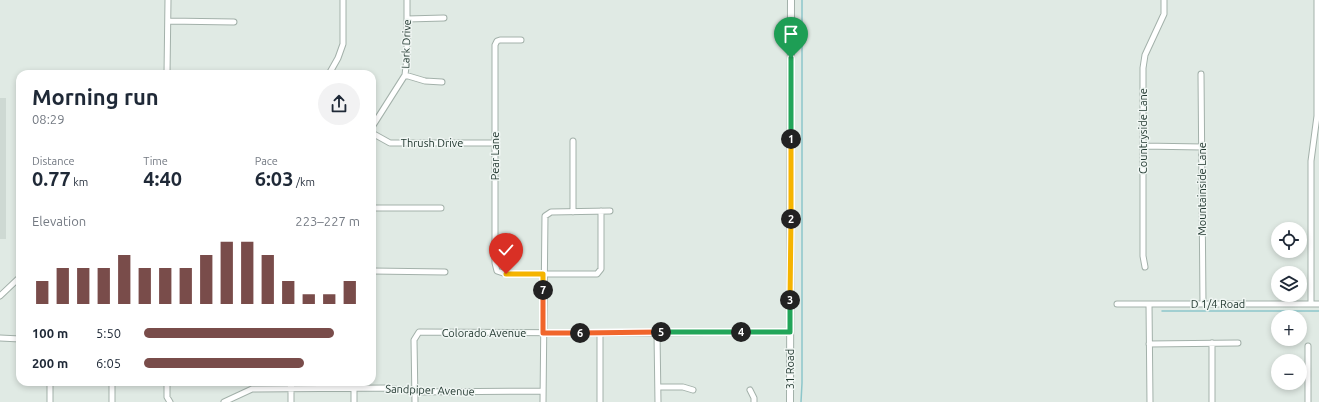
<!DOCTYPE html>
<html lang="en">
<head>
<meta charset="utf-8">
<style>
  :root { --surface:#fff; --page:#f2f2f3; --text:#1f2937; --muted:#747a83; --accent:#794c4a }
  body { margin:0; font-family:Ubuntu,sans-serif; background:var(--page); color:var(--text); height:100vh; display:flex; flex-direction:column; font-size:15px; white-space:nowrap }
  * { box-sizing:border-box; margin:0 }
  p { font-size:13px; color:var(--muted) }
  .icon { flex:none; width:22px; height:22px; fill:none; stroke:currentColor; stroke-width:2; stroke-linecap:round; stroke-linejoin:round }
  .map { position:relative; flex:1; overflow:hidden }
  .drawer { position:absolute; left:16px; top:70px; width:360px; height:316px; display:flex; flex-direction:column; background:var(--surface); border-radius:12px; box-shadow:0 2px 6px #0003 }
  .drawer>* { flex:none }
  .tools { position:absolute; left:1271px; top:222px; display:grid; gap:8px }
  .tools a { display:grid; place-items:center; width:36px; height:36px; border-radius:50%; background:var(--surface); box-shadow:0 2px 6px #0003; font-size:20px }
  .pin { position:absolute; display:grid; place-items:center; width:34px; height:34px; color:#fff; margin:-41px -17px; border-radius:50% 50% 50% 0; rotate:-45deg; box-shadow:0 0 4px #0007 }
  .pin .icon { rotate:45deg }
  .km { position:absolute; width:20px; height:20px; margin:-10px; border-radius:50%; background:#222; color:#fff; font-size:11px; line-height:20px; text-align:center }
  .round { display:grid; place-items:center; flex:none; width:42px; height:42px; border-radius:21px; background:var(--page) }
  .head { display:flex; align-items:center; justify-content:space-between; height:68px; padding:0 16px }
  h1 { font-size:22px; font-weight:700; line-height:30px }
  .metrics { display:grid; grid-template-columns:repeat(3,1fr); gap:6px; height:68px; padding:4px 16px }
  .metrics div { display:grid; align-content:center }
  .metrics b { font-size:20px; font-weight:700 }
  .metrics small { font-size:11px; font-weight:400 }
  .metrics p { font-size:11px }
  .chart { height:112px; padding:8px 16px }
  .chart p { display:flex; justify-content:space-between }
  .chart svg { width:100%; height:72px; margin-top:4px; stroke:var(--accent); stroke-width:6 }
  ul { padding:0 16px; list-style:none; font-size:13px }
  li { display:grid; grid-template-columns:64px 48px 1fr; align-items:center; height:30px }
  li i { height:10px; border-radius:5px; background:var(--accent) }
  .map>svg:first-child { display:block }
</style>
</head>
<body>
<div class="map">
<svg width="1319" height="402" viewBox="0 0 1319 402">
  <rect width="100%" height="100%" fill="#e0eae4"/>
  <!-- built -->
  <path fill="#ced9d3" d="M 0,98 L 6,98 L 6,239 L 0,239 Z"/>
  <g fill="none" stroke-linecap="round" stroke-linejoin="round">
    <!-- stream -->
    <path stroke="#8cc6ca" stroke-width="1.5" d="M 1162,311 L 1319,311
      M 801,402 L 802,383 L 802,0"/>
    <!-- minor casing -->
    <g stroke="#a3b1aa" stroke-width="7">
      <path id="minor" d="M 407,19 L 444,18
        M 168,21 L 234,22
        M 521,40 L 500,40 L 497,41 L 495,45 L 495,263 L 497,271 L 506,274 L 597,274 L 601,269 L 601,211
        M 167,74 L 168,0
        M 329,74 L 338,58 L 343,44 L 343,0
        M 1201,74 L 1203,304
        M 405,75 L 425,81 L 442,82
        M 372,127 L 405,75 L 407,58 L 407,0
        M 372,133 L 390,143 L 495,143
        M 1143,146 L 1202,147
        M 372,208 L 441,208
        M 573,212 L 573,141
        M 1145,267 L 1143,256 L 1143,68 L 1145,55 L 1164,14 L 1164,0
        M 372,271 L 445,272
        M 0,296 L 20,277
        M 1117,304 L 1319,304
        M 1149,304 L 1150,402
        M 1311,304 L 1311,161 L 1317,116 L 1317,0
        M 600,333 L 600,402
        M 657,333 L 658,402
        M 0,338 L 20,339
        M 1212,343 L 1212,402
        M 1149,344 L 1238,343
        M 50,382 L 50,402
        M 167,382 L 167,397 L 170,402
        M 658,387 L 683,387 L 693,390
        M 750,390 L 754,398 L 754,402
        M 112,402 L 112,382
        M 224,402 L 252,389 L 387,388 L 414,392 L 543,391
        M 291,402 L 291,382
        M 354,402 L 354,382
        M 415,402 L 414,340 L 419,332 L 600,333 L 790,332
        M 543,402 L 545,216 L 551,212 L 610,211
        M 1308,402 L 1308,346"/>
    </g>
    <!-- tertiary casing -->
    <g stroke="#a3b1aa" stroke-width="8">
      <path id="tertiary" d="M 790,402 L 791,0"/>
    </g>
    <!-- minor -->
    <use href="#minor" stroke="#fff" stroke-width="5"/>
    <!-- tertiary -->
    <use href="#tertiary" stroke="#fff" stroke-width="6"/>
  </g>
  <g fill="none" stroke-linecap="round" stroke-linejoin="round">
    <!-- split-1 casing -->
    <g stroke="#fff" stroke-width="8">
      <path id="split-1" d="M 791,139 L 791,58"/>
    </g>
    <!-- split-2 casing -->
    <g stroke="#fff" stroke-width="8">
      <path id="split-2" d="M 791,219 L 791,139"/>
    </g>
    <!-- split-3 casing -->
    <g stroke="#fff" stroke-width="8">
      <path id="split-3" d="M 790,300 L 791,219"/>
    </g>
    <!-- split-4 casing -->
    <g stroke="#fff" stroke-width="8">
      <path id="split-4" d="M 741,332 L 790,332 L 790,300"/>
    </g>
    <!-- split-5 casing -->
    <g stroke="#fff" stroke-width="8">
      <path id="split-5" d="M 661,332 L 741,332"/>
    </g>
    <!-- split-6 casing -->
    <g stroke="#fff" stroke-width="8">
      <path id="split-6" d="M 580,333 L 661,332"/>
    </g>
    <!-- split-7 casing -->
    <g stroke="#fff" stroke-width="8">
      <path id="split-7" d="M 543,290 L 543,333 L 580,333"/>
    </g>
    <!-- split-8 casing -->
    <g stroke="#fff" stroke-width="8">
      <path id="split-8" d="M 506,274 L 543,274 L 543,290"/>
    </g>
    <!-- split-1 -->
    <use href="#split-1" stroke="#22a559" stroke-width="5"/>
    <!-- split-2 -->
    <use href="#split-2" stroke="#f5b400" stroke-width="5"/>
    <!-- split-3 -->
    <use href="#split-3" stroke="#f5b400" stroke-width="5"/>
    <!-- split-4 -->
    <use href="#split-4" stroke="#22a559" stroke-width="5"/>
    <!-- split-5 -->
    <use href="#split-5" stroke="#22a559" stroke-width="5"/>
    <!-- split-6 -->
    <use href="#split-6" stroke="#f0652b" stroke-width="5"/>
    <!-- split-7 -->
    <use href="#split-7" stroke="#f0652b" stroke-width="5"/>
    <!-- split-8 -->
    <use href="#split-8" stroke="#f5b400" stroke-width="5"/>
  </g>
  <g text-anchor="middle" stroke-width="3" stroke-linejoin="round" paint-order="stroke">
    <!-- street labels -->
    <g font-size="11" fill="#223830" stroke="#f0f6f3">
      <text transform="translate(406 44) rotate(-88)" y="4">Lark Drive</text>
      <text transform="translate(1143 131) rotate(-90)" y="4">Countryside Lane</text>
      <text x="432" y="147">Thrush Drive</text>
      <text transform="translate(495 156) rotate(-90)" y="4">Pear Lane</text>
      <text transform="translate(1202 189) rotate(-90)" y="4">Mountainside Lane</text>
      <text x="1218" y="308">D 1/4 Road</text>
      <text x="484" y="337">Colorado Avenue</text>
      <text transform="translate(790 369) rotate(-90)" y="4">31 Road</text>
      <text transform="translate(430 390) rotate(2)" y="4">Sandpiper Avenue</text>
    </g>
  </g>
</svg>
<div class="tools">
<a><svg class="icon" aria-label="locate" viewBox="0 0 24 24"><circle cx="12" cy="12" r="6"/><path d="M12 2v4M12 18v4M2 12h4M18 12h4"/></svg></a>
<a><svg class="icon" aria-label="layers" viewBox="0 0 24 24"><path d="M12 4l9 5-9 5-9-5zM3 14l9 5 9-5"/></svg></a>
<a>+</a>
<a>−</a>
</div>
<div class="pin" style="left:791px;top:58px;background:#1e9e55"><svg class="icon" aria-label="arrive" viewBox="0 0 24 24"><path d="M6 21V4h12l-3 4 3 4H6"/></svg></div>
<div class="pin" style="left:506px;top:274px;background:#d93025"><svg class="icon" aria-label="check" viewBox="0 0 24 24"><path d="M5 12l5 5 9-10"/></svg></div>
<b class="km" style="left:791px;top:139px">1</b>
<b class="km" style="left:791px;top:219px">2</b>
<b class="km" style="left:790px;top:300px">3</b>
<b class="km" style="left:741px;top:332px">4</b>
<b class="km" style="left:661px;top:332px">5</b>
<b class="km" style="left:580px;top:333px">6</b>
<b class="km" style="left:543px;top:290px">7</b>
<section class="drawer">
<div class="head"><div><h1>Morning run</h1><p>08:29</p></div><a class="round"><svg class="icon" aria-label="share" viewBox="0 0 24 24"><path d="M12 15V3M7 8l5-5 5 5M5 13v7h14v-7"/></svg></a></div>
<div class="metrics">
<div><p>Distance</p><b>0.77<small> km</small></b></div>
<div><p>Time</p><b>4:40</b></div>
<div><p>Pace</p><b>6:03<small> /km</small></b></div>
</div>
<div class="chart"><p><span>Elevation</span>223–227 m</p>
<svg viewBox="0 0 160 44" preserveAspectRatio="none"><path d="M5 44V30M15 44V22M25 44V22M35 44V22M45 44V14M55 44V22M65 44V22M75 44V22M85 44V14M95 44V6M105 44V6M115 44V14M125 44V30M135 44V38M145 44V38M155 44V30"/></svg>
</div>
<ul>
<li><b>100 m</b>5:50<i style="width:88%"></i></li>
<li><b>200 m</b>6:05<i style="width:74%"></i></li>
</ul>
</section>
</div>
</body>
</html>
